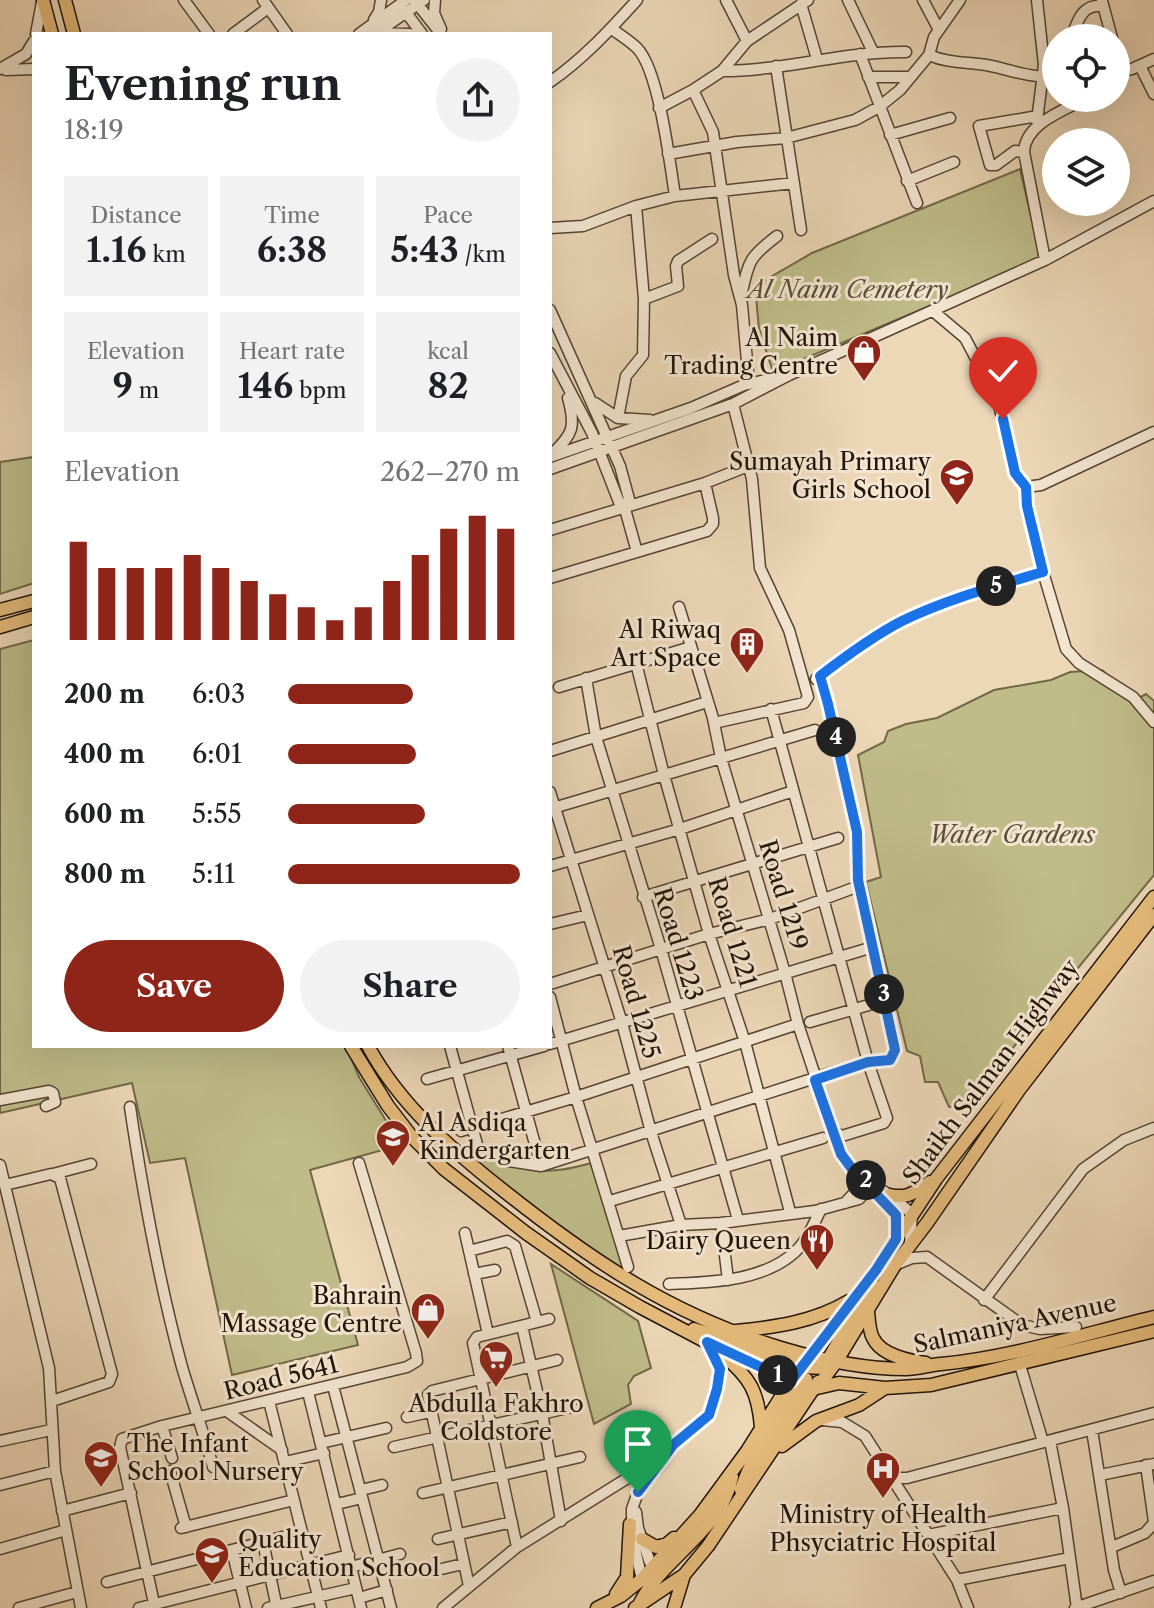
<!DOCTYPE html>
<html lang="en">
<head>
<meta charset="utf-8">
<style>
  :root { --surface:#fff; --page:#f2f2f2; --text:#202124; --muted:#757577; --accent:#8f2418 }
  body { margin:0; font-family:"Libre Caslon Text",serif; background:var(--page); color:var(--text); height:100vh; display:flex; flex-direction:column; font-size:30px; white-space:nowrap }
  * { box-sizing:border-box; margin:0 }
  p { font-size:26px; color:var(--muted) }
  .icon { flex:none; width:44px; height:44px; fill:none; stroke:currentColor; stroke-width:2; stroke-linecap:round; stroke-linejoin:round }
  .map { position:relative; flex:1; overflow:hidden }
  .drawer { position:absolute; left:32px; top:32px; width:520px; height:1016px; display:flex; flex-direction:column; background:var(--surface); border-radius:0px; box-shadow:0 8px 32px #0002 }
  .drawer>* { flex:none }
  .buttons { position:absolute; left:1042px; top:24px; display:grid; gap:16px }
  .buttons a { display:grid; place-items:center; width:88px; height:88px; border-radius:50%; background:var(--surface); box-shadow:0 8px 32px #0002; font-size:40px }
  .pin { position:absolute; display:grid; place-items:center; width:68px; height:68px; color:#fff; margin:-82px -34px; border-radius:50% 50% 50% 0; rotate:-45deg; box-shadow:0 0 8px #0007 }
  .pin .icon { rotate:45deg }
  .km { position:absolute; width:40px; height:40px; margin:-20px; border-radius:50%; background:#222; color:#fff; font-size:22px; line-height:40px; text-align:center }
  .round { display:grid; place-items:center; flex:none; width:84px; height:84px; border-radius:42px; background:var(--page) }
  .overview { display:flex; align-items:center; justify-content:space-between; height:136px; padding:0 32px }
  h1 { font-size:44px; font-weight:800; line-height:60px }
  .figures { display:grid; grid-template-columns:repeat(3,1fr); gap:12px; height:136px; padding:8px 32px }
  .figures div { display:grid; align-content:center; border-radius:0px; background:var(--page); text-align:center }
  .figures b { font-size:34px; font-weight:800 }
  .figures small { font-size:22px; font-weight:400 }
  .figures p { font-size:22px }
  .chart { height:224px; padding:16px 32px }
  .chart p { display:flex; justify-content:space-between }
  .chart svg { width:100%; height:144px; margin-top:8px; stroke:var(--accent); stroke-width:6 }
  .action { display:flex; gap:16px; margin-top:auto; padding:16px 32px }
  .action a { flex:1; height:92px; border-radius:48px; background:var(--accent); color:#fff; font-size:32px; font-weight:800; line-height:92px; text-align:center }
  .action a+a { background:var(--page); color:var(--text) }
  ul { padding:0 32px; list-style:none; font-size:26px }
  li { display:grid; grid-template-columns:128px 96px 1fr; align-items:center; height:60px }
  li i { height:20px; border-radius:10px; background:var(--accent) }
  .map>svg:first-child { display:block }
</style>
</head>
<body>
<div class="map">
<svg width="1154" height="1608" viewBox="0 0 1154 1608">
  <rect width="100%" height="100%" fill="#ecd7b7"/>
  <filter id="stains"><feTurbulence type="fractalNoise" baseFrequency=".0025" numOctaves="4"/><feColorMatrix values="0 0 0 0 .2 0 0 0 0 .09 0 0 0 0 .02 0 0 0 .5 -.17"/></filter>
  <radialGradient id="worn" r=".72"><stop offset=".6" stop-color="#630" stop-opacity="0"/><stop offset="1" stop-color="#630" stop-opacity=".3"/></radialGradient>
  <!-- green -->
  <path fill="#bfbc89" stroke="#706848" stroke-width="2" d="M 1020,169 L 1041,259 L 773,372 L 759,329 L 755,286 L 812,253 Z
    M 34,457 L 34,583 L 0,594 L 0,462 Z
    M 34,640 L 34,1046 L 346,1046 L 359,1077 L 401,1145 L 310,1170 L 358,1345 L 232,1375 L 185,1158 L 150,1163 L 132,1083 L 0,1113 L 0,649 Z
    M 1102,670 L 1135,700 L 1146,694 L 1154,701 L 1154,875 L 967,1104 L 949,1107 L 938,1082 L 925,1082 L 920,1056 L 907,1051 L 866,882 L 881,877 L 858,755 L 884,742 L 888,731 L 906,724 L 937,718 L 994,690 L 1051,680 L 1070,672 Z
    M 474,1149 C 527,1172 538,1178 595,1162 L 624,1271 L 488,1175 L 467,1156 Z
    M 551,1264 L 638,1321 L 651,1368 L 634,1376 L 628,1385 L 631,1404 L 594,1424 Z"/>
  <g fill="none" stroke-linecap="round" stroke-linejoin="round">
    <!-- minor casing -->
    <g stroke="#544434" stroke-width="13">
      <path id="minor" d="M 184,0 L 209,34
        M 263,0 L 287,34
        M 435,0 L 434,13 L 441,29
        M 726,0 L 747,41
        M 848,0 L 873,52
        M 923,0 L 939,30
        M 415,1 L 441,34
        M 1102,1 L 1112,38
        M 801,4 L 817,59
        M 405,11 L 422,34
        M 374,20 L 379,12 L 381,0
        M 612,29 C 620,35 630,41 637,48 C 659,70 670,164 675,196
        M 381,33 L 410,34
        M 36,34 L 42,2
        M 233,34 L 268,8
        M 359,34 L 406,0
        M 375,34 L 424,0
        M 1071,38 C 1078,21 1081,4 1103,6
        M 1116,51 L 1123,70 L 1116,82
        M 860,54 L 917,203
        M 929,55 C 947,63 966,62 986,65 C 1009,69 1033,80 1056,75
        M 929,55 L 934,37 L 960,0
        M 776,66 L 801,230
        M 1140,66 L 1154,94
        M 0,69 L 26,54 L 34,41
        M 6,70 L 34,69
        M 722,71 C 784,71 844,51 906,52
        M 1116,72 L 1132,69 L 1154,59
        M 868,77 L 909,77
        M 550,82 C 583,59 610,30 637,0
        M 693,90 L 713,132 L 734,275 L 742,305 L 749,384
        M 659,108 L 693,90 L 722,71 L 747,41 L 808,0
        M 1037,121 L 1044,65 L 1037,0
        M 890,135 L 950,118
        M 1024,152 L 1015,151 L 996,165 L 990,165 L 979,126 L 1038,116
        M 668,154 L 737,142 L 786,138 L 855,120 L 879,107 L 900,90 L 929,55
        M 907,181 L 954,162
        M 550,228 L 583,226 L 636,206 L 675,196 L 794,183
        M 1045,260 L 1024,152 C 1025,123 1065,110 1087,98
        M 741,296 C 749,261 748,258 777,236
        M 644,299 L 678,286 L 676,266 L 678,261 L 712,239
        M 550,310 L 620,466 L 629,499 L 625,509
        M 933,311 L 965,338 L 998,400 L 1015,473 L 1026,487 L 1027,506 L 1043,572 L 1066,649 L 1079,663 L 1133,697 L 1154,722
        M 550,353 L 592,433 L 619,502 L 625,509 L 637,552
        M 595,403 L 618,418 L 650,420
        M 618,418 L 626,376 L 643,355 L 644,299 L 636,206
        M 552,454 C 573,434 576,427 568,398
        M 550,457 L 691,408 L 744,385 L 779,377
        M 550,469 L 733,404 L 789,375 L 1045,260 L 1154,201
        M 1026,487 L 1041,485 L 1154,432
        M 550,530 L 705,483 L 748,466
        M 550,578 L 707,531 L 713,524 L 713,518 L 705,483
        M 679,607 L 713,718 L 721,758 L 785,973 L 798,1024 L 841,1154 L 860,1177 L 890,1195 L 912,1214 L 910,1242
        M 636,663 L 664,775 L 709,934 L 745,1042 L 790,1212
        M 586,678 L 596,737 L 661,949 L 738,1220
        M 816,679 C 844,658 872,637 903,621 C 948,598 996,586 1043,572
        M 559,687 L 691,647
        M 771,709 L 868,1062 L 887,1118 L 884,1123 L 842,1136 L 834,1132
        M 714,723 L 804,703 L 808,697 L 789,630 L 760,568 L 752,479 L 733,404
        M 550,751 L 707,702
        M 550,792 L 622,1023 L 651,1132 L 681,1225
        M 550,809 L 815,730
        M 550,866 L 680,829 L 793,791
        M 643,897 L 838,838
        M 550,924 L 588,915
        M 550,984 L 709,934 L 770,919 L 859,886
        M 550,997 L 576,1097 L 628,1267
        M 810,1022 L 886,1000
        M 550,1044 L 873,947
        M 450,1046 L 478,1148 L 508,1161 L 541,1166 L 821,1076 L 868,1062 L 890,1060 L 895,1050 L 858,880 L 857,832 L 828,704 L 820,676
        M 508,1046 L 541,1166
        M 427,1079 L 544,1046
        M 0,1100 L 49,1091 L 53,1093 L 55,1102 L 46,1106
        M 130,1107 C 143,1194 159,1282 182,1367 C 192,1401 204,1433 213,1467
        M 461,1131 L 576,1097 L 798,1024
        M 0,1165 L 49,1368 L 55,1471 L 81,1608
        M 53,1174 L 91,1164
        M 5,1185 L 51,1174 L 60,1178 L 112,1374 L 109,1382 L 52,1401
        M 873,1187 L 876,1194 L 896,1215 L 896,1239
        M 610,1201 L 823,1138
        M 845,1203 L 857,1190 L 871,1182
        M 721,1223 L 728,1280
        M 465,1233 L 488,1334
        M 619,1236 L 681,1225 L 721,1223 L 815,1211 L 859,1199 L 866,1192 L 871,1182
        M 469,1251 L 507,1241 L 515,1246 L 537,1322
        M 895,1265 L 912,1258 L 927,1257 L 1022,1325 L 1040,1329 L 1076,1327
        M 474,1274 L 495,1270
        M 669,1284 C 710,1282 762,1282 795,1252 C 807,1241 814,1223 821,1209
        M 984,1300 L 1083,1169 L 1124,1140 L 1154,1128
        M 522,1326 L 542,1413 L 561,1521
        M 1020,1365 L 1043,1442
        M 333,1386 L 391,1608
        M 308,1392 L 361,1608
        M 269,1401 L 321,1608
        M 228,1412 L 282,1450
        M 407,1417 L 430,1412
        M 822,1420 L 842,1422 L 865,1436 L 957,1580 L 968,1608
        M 162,1426 L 172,1458
        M 1092,1430 L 1114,1570 L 1121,1593
        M 0,1441 L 51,1430
        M 1050,1441 L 1063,1508 L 1077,1608
        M 321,1443 L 386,1428
        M 394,1447 L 572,1407
        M 285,1462 L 324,1453
        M 1146,1465 L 1154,1522
        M 170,1471 L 186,1527
        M 890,1474 L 898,1478 L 907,1478 L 1154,1413
        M 1100,1475 L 1154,1464
        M 0,1485 L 55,1471
        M 361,1490 L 382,1485
        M 423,1493 L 580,1457
        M 337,1504 L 362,1498
        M 62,1511 L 131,1493
        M 636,1512 L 638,1528 L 652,1568
        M 181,1528 L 294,1500
        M 928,1535 L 1063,1508
        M 438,1539 L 512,1522
        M 263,1542 L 277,1608
        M 517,1547 L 473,1343 L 477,1337 L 549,1319
        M 1112,1547 L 1145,1533 L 1154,1523
        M 0,1549 L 66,1530
        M 232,1550 L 246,1608
        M 351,1567 L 400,1554
        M 437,1570 L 463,1564
        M 642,1579 L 632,1537 L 632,1509 L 638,1492 L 663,1455 L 709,1415 L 717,1389 L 720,1369 L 707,1342
        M 957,1580 L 1070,1558
        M 107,1582 L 302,1532
        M 469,1586 L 428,1395 L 432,1391 L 557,1360
        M 359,1598 L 387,1590
        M 19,1608 L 77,1592
        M 139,1608 L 349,1555
        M 155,1608 L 120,1447 L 122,1439 L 162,1426 L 407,1367 L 417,1361 L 416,1353 L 359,1163
        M 268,1608 L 356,1588
        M 443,1608 L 517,1547 L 634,1474 L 650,1468 L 657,1469
        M 1075,1608 L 1154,1581"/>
    </g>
    <!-- major casing -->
    <g stroke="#211308" stroke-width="15">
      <path id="major" d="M 43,0 L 52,34
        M 65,0 L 74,34
        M 0,610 L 34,601
        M 0,627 L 34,617
        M 351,1046 L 388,1106 L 412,1137 L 444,1169 L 526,1233 L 590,1278 L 640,1307 L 712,1345 L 791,1381 L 817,1388 L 839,1383 L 885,1388 L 931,1385 L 1154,1331
        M 368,1046 C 400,1105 452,1150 504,1191 C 592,1261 672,1315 781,1348 C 821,1360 863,1369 906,1369 C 918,1369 929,1365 941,1364 C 1013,1357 1084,1334 1154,1317
        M 890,1195 C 909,1199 914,1192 930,1182
        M 868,1312 C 869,1320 869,1331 873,1338 C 881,1355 909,1361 926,1363
        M 694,1329 C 724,1337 807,1379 832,1365
        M 736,1331 C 776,1327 814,1322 849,1301
        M 723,1355 C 750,1378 758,1391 761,1427
        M 825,1365 L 872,1284
        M 817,1388 L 836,1362 L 895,1265 L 927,1223 L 1019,1090 L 1154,915
        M 782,1446 L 816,1421 L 859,1405 L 885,1388
        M 741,1490 C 753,1449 785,1416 806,1379
        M 642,1539 L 656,1547 L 667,1544 L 674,1538
        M 616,1594 L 627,1577 L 630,1524
        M 640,1603 C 663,1557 722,1530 732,1477
        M 597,1608 L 621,1596 L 642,1579 L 700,1515 L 747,1451 L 791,1381 L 876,1270 L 936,1179 L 1154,897
        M 635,1608 L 684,1575 L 708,1546 L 818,1382
        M 674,1608 L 684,1575"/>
    </g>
    <!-- minor -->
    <use href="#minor" stroke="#f3e5d0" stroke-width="10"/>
    <!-- major -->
    <use href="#major" stroke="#e6bc7c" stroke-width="12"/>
  </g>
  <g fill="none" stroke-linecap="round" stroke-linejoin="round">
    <!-- route casing -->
    <g stroke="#fff" stroke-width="16">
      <path id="route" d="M 638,1492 L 673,1445 L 709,1415 L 717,1389 L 720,1369 L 707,1342 L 791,1381 L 876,1270 L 896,1239 L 896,1215 L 876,1194 L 871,1182 L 855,1173 L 841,1154 L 815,1080 L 868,1062 L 890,1060 L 895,1050 L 858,880 L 857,832 L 828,704 L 820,676 C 846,656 873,636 902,621 C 947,599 996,586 1043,572 L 1027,506 L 1026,487 L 1015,473 L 1003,419"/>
    </g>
    <!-- route -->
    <use href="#route" stroke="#1a73e8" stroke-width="10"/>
  </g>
  <!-- icons -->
  <defs>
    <g id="shop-pin" transform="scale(1.8)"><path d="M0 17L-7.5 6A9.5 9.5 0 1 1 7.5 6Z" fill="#8f2418" stroke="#f3e5d0"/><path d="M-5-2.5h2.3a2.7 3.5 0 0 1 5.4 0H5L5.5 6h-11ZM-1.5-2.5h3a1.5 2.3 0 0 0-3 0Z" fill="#fff"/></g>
    <g id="school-pin" transform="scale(1.8)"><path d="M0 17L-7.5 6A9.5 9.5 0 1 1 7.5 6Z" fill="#8f2418" stroke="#f3e5d0"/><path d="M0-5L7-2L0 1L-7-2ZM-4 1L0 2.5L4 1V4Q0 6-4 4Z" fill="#fff"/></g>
    <g id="building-pin" transform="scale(1.8)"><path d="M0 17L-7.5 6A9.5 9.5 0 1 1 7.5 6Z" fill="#8f2418" stroke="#f3e5d0"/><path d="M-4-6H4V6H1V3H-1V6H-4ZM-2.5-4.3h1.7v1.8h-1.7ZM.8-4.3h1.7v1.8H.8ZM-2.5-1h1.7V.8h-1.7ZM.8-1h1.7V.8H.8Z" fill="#fff"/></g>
    <g id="restaurant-pin" transform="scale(1.8)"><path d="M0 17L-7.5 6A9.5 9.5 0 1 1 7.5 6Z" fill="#8f2418" stroke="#f3e5d0"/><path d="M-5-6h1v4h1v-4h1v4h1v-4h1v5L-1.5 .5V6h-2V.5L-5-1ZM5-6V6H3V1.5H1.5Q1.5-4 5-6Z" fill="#fff"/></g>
    <g id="supermarket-pin" transform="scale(1.8)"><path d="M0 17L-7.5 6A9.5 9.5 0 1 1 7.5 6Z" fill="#8f2418" stroke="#f3e5d0"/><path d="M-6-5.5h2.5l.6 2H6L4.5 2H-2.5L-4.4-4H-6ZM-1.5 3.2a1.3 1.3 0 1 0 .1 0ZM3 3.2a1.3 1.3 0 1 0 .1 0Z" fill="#fff"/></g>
    <g id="hospital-pin" transform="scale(1.8)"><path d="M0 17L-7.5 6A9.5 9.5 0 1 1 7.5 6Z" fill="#8f2418" stroke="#f3e5d0"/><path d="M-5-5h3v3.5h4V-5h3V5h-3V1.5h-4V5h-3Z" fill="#fff"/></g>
  </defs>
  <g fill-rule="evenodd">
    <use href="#shop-pin" x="864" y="352"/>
    <use href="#school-pin" x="957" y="476"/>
    <use href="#building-pin" x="747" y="644"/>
    <use href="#school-pin" x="393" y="1137"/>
    <use href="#restaurant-pin" x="817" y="1241"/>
    <use href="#shop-pin" x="428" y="1310"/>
    <use href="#supermarket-pin" x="496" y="1358"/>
    <use href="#school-pin" x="101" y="1458"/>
    <use href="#hospital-pin" x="883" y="1469"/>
    <use href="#school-pin" x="212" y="1554"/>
  </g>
  <g text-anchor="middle" stroke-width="6" stroke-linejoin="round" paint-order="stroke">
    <!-- park labels -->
    <g font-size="24" font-style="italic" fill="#584e35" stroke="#f3e5d0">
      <text x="848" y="298">Al Naim Cemetery</text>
      <text x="1012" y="843">Water Gardens</text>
    </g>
    <!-- poi labels -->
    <g font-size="24" fill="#211308" stroke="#f3e5d0" text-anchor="end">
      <text x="838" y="346">Al Naim<tspan x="838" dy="28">Trading Centre</tspan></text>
      <text x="931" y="470">Sumayah Primary<tspan x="931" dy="28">Girls School</tspan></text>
      <text x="721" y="638">Al Riwaq<tspan x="721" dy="28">Art Space</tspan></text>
      <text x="419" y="1131" text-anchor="start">Al Asdiqa<tspan x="419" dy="28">Kindergarten</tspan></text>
      <text x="791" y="1249">Dairy Queen</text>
      <text x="402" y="1304">Bahrain<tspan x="402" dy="28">Massage Centre</tspan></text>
      <text x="496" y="1412" text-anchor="middle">Abdulla Fakhro<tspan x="496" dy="28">Coldstore</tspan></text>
      <text x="127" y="1452" text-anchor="start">The Infant<tspan x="127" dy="28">School Nursery</tspan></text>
      <text x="883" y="1523" text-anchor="middle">Ministry of Health<tspan x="883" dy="28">Phsyciatric Hospital</tspan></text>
      <text x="238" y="1548" text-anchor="start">Quality<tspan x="238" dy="28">Education School</tspan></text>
    </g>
    <!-- street labels -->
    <g font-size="24" fill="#211308" stroke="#f3e5d0">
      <text transform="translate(783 895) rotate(73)" y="8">Road 1219</text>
      <text transform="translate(732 932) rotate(73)" y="8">Road 1221</text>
      <text transform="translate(678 944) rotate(73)" y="8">Road 1223</text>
      <text transform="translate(636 1002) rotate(74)" y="8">Road 1225</text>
      <text transform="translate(991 1072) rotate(-53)" y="8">Shaikh Salman Highway</text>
      <text transform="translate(1015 1324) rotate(-12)" y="8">Salmaniya Avenue</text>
      <text transform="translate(281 1378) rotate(-14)" y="8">Road 5641</text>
    </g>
  </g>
  <rect width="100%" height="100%" filter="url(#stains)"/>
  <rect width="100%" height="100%" fill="url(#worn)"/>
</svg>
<div class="buttons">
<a><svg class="icon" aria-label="locate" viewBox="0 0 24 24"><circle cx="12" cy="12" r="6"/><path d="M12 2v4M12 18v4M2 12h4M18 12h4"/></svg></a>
<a><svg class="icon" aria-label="layers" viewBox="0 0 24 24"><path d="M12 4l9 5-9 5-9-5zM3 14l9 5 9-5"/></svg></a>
</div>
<div class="pin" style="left:638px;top:1492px;background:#1e9e55"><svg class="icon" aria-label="arrive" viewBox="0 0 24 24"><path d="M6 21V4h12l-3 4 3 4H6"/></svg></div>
<div class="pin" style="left:1003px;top:419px;background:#d93025"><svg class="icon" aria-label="check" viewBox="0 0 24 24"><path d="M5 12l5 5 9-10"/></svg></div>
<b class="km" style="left:778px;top:1375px">1</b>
<b class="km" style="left:866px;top:1180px">2</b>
<b class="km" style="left:884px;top:994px">3</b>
<b class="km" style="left:836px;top:737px">4</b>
<b class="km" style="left:996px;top:586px">5</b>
<section class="drawer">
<div class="overview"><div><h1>Evening run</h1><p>18:19</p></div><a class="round"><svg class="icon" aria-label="share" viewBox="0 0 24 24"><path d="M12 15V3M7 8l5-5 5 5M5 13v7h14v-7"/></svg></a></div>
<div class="figures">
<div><p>Distance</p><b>1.16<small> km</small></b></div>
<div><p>Time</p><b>6:38</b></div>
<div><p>Pace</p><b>5:43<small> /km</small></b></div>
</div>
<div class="figures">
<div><p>Elevation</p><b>9<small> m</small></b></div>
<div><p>Heart rate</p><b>146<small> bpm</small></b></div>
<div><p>kcal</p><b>82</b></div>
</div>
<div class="chart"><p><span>Elevation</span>262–270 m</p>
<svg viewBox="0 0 160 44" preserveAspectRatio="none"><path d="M5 44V14M15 44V22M25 44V22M35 44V22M45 44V18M55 44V22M65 44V26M75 44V30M85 44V34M95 44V38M105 44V34M115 44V26M125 44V18M135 44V10M145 44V6M155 44V10"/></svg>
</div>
<ul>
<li><b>200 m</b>6:03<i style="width:54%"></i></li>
<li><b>400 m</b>6:01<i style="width:55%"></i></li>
<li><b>600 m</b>5:55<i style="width:59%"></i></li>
<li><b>800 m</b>5:11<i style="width:100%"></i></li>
</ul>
<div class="action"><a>Save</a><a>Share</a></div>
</section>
</div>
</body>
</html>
